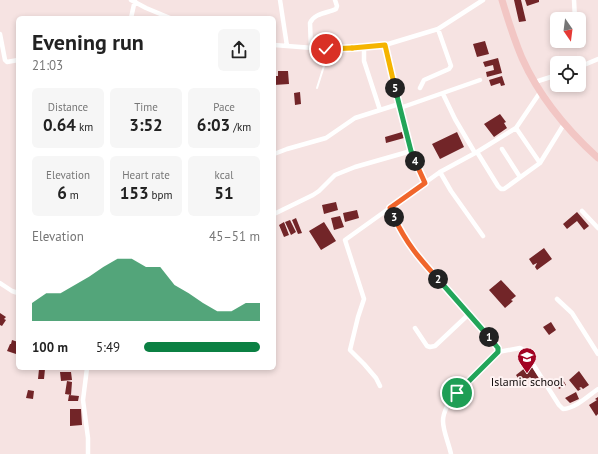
<!DOCTYPE html>
<html lang="en">
<head>
<meta charset="utf-8">
<style>
  :root { --surface:#fff; --page:#f6f6f6; --text:#222; --muted:#767676; --accent:#0b8043 }
  body { margin:0; font-family:"PT Sans",sans-serif; background:var(--page); color:var(--text); height:100vh; display:flex; flex-direction:column; font-size:15px; white-space:nowrap }
  * { box-sizing:border-box; margin:0 }
  p { font-size:13px; color:var(--muted) }
  .icon { flex:none; width:22px; height:22px; fill:none; stroke:currentColor; stroke-width:2; stroke-linecap:round; stroke-linejoin:round }
  .map { position:relative; flex:1; overflow:hidden }
  .details { position:absolute; left:16px; top:16px; width:260px; height:354px; display:flex; flex-direction:column; background:var(--surface); border-radius:6px; box-shadow:0 2px 6px #0003 }
  .details>* { flex:none }
  .needle { width:26px; rotate:166deg }
  .tools { position:absolute; left:550px; top:12px; display:grid; gap:8px }
  .tools a { display:grid; place-items:center; width:36px; height:36px; border-radius:6px; background:var(--surface); box-shadow:0 2px 6px #0003; font-size:20px }
  .pin { position:absolute; display:grid; place-items:center; width:34px; height:34px; color:#fff; margin:-17px; border:2px solid #fff; border-radius:50%; box-shadow:0 1px 4px #0007 }
  .km { position:absolute; width:20px; height:20px; margin:-10px; border-radius:50%; background:#222; color:#fff; font-size:11px; line-height:20px; text-align:center }
  .round { display:grid; place-items:center; flex:none; width:42px; height:42px; border-radius:6px; background:var(--page) }
  .head { display:flex; align-items:center; justify-content:space-between; height:68px; padding:0 16px }
  h1 { font-size:22px; font-weight:700; line-height:30px }
  .stats { display:grid; grid-template-columns:repeat(3,1fr); gap:6px; height:68px; padding:4px 16px }
  .stats div { display:grid; align-content:center; border-radius:6px; background:var(--page); text-align:center }
  .stats b { font-size:17px; font-weight:700 }
  .stats small { font-size:11px; font-weight:400 }
  .stats p { font-size:11px }
  .chart { height:112px; padding:8px 16px }
  .chart p { display:flex; justify-content:space-between }
  .chart svg { width:100%; height:72px; margin-top:4px; fill:var(--accent); opacity:.7 }
  ul { padding:0 16px; list-style:none; font-size:13px }
  li { display:grid; grid-template-columns:64px 48px 1fr; align-items:center; height:30px }
  li i { height:10px; border-radius:5px; background:var(--accent) }
  .map>svg:first-child { display:block }
</style>
</head>
<body>
<div class="map">
<svg width="598" height="454" viewBox="0 0 598 454">
  <rect width="100%" height="100%" fill="#f6e3e2"/>
  <!-- building -->
  <path fill="#722528" d="M 514,0 L 521,0 L 526,21 L 519,22 Z
    M 525,0 L 539,0 L 539,2 L 527,6 Z
    M 485,41 L 489,54 L 477,57 L 473,44 Z
    M 498,58 L 502,73 L 487,77 L 486,72 L 494,70 L 493,65 L 485,67 L 483,62 Z
    M 278,71 L 288,71 L 289,84 L 274,85 L 274,76 L 278,76 Z
    M 502,76 L 505,85 L 501,86 L 500,83 L 491,86 L 489,80 Z
    M 300,92 L 301,104 L 295,105 L 294,93 Z
    M 500,114 L 506,122 L 504,123 L 507,128 L 494,137 L 484,124 Z
    M 402,132 L 404,138 L 386,143 L 385,137 Z
    M 457,132 L 464,147 L 440,159 L 432,144 Z
    M 336,202 L 338,210 L 324,214 L 322,205 Z
    M 357,210 L 359,218 L 345,222 L 343,213 Z
    M 577,212 L 589,226 L 584,230 L 577,221 L 567,229 L 563,224 Z
    M 340,216 L 344,227 L 334,230 L 331,218 Z
    M 296,218 L 302,233 L 298,234 L 292,220 Z
    M 290,220 L 296,232 L 291,235 L 285,222 Z
    M 284,222 L 289,235 L 284,237 L 279,225 Z
    M 324,222 L 336,241 L 321,250 L 309,231 Z
    M 544,248 L 552,259 L 537,270 L 535,267 L 537,263 L 533,265 L 529,259 Z
    M 501,280 L 516,296 L 511,300 L 513,301 L 505,308 L 489,290 Z
    M 0,313 L 6,317 L 4,319 L 6,320 L 2,326 L 0,325 Z
    M 551,322 L 556,330 L 549,335 L 543,327 Z
    M 12,340 L 18,342 L 16,354 L 7,351 L 10,344 L 11,344 Z
    M 530,364 L 540,380 L 536,383 L 530,377 L 521,383 L 516,375 Z
    M 39,369 L 45,369 L 44,379 L 38,379 Z
    M 579,371 L 589,385 L 583,389 L 581,387 L 579,388 L 581,389 L 578,391 L 569,380 Z
    M 60,372 L 71,372 L 72,380 L 61,381 Z
    M 563,380 L 566,385 L 559,389 L 557,384 Z
    M 67,381 L 72,382 L 71,395 L 65,394 Z
    M 28,390 L 34,391 L 33,399 L 26,398 Z
    M 576,392 L 579,399 L 570,403 L 565,398 Z
    M 69,395 L 79,396 L 78,401 L 68,401 Z
    M 598,397 L 598,414 L 596,416 L 589,405 L 597,400 L 595,399 Z
    M 70,409 L 81,409 L 82,425 L 70,426 Z"/>
  <g fill="none" stroke-linecap="round" stroke-linejoin="round">
    <!-- service -->
    <path stroke="#fff" stroke-width="2" d="M 317,88 L 324,66 L 326,49"/>
    <!-- minor -->
    <path stroke="#fff" stroke-width="4.5" d="M 131,0 L 146,8 L 170,18
      M 280,0 L 287,46
      M 574,0 L 575,19
      M 131,18 L 135,0
      M 0,34 L 5,60 L 7,62 L 18,60
      M 274,45 L 326,49 L 385,45 L 438,29 L 483,0
      M 385,45 L 411,151 L 425,183
      M 364,47 L 364,61 L 380,110
      M 311,48 L 310,23 C 314,13 328,13 336,9 L 337,6 L 335,0
      M 579,67 L 598,59
      M 535,82 L 557,75
      M 420,88 L 424,80 L 449,69 L 451,66 L 438,29
      M 443,94 L 455,119 L 475,153
      M 400,108 L 480,80
      M 516,128 L 540,163
      M 502,149 L 520,177
      M 477,152 L 498,186 L 501,189 L 504,189 L 540,163 L 564,124
      M 274,154 L 287,149 L 326,138 L 355,118 L 399,104
      M 440,172 L 451,191 L 483,236
      M 390,208 L 402,235 L 410,247 L 452,293 L 498,348 L 498,352 L 495,356 C 479,371 443,398 443,421 C 443,431 449,444 451,454
      M 582,211 L 598,228
      M 274,214 L 313,195 L 319,191 L 335,175 L 355,167 L 411,151
      M 0,283 L 12,291 L 18,293
      M 557,299 L 572,313 L 598,354
      M 415,328 L 427,346 L 430,347 L 435,346 L 469,314
      M 498,352 L 520,348 L 524,350 L 559,405 L 563,409 C 576,408 588,396 598,389
      M 87,368 L 83,400 L 88,438 L 88,454
      M 380,386 L 376,378 L 364,364 L 350,350 L 358,317 L 364,299 L 345,240 L 440,172 L 477,152 L 516,128 L 541,91"/>
    <!-- trunk -->
    <path stroke="#f2c6c4" stroke-width="7" d="M 502,0 C 508,20 514,39 522,58 C 539,96 567,130 598,158"/>
  </g>
  <g fill="none" stroke-linecap="round" stroke-linejoin="round">
    <!-- split-1 casing -->
    <g stroke="#fff" stroke-width="8">
      <path id="split-1" d="M 457,393 L 498,352 L 498,348 L 489,337"/>
    </g>
    <!-- split-2 casing -->
    <g stroke="#fff" stroke-width="8">
      <path id="split-2" d="M 438,279 L 489,337"/>
    </g>
    <!-- split-3 casing -->
    <g stroke="#fff" stroke-width="8">
      <path id="split-3" d="M 394,217 C 406,243 419,258 438,279"/>
    </g>
    <!-- split-4 casing -->
    <g stroke="#fff" stroke-width="8">
      <path id="split-4" d="M 394,217 L 390,208 L 425,183 L 415,161"/>
    </g>
    <!-- split-5 casing -->
    <g stroke="#fff" stroke-width="8">
      <path id="split-5" d="M 395,88 L 411,151 L 415,161"/>
    </g>
    <!-- split-6 casing -->
    <g stroke="#fff" stroke-width="8">
      <path id="split-6" d="M 352,48 L 385,45 L 395,88"/>
    </g>
    <!-- split-7 casing -->
    <g stroke="#fff" stroke-width="8">
      <path id="split-7" d="M 326,49 L 352,48"/>
    </g>
    <!-- split-1 -->
    <use href="#split-1" stroke="#22a559" stroke-width="5"/>
    <!-- split-2 -->
    <use href="#split-2" stroke="#22a559" stroke-width="5"/>
    <!-- split-3 -->
    <use href="#split-3" stroke="#f0652b" stroke-width="5"/>
    <!-- split-4 -->
    <use href="#split-4" stroke="#f0652b" stroke-width="5"/>
    <!-- split-5 -->
    <use href="#split-5" stroke="#22a559" stroke-width="5"/>
    <!-- split-6 -->
    <use href="#split-6" stroke="#f5b400" stroke-width="5"/>
    <!-- split-7 -->
    <use href="#split-7" stroke="#f5b400" stroke-width="5"/>
  </g>
  <!-- icons -->
  <defs>
    <g id="school-pin" transform="scale(1)"><path d="M0 17L-7.5 6A9.5 9.5 0 1 1 7.5 6Z" fill="#a20323" stroke="#fef2f2"/><path d="M0-5L7-2L0 1L-7-2ZM-4 1L0 2.5L4 1V4Q0 6-4 4Z" fill="#fff"/></g>
  </defs>
  <g fill-rule="evenodd">
    <use href="#school-pin" x="527" y="357"/>
  </g>
  <g text-anchor="middle" stroke-width="4" stroke-linejoin="round" paint-order="stroke">
    <!-- poi labels -->
    <g font-size="12" fill="#140e0e" stroke="#fef2f2">
      <text x="527" y="386">Islamic school</text>
    </g>
  </g>
</svg>
<div class="tools">
<a><svg class="needle" viewBox="-14 -14 28 28"><path d="M0-13l5 13h-10z" fill="#e53935"/><path d="M0 13l5-13h-10z" fill="#767676"/></svg></a>
<a><svg class="icon" aria-label="locate" viewBox="0 0 24 24"><circle cx="12" cy="12" r="6"/><path d="M12 2v4M12 18v4M2 12h4M18 12h4"/></svg></a>
</div>
<div class="pin" style="left:457px;top:393px;background:#1e9e55"><svg class="icon" aria-label="arrive" viewBox="0 0 24 24"><path d="M6 21V4h12l-3 4 3 4H6"/></svg></div>
<div class="pin" style="left:326px;top:49px;background:#d93025"><svg class="icon" aria-label="check" viewBox="0 0 24 24"><path d="M5 12l5 5 9-10"/></svg></div>
<b class="km" style="left:489px;top:337px">1</b>
<b class="km" style="left:438px;top:279px">2</b>
<b class="km" style="left:394px;top:217px">3</b>
<b class="km" style="left:415px;top:161px">4</b>
<b class="km" style="left:395px;top:88px">5</b>
<section class="details">
<div class="head"><div><h1>Evening run</h1><p>21:03</p></div><a class="round"><svg class="icon" aria-label="share" viewBox="0 0 24 24"><path d="M12 15V3M7 8l5-5 5 5M5 13v7h14v-7"/></svg></a></div>
<div class="stats">
<div><p>Distance</p><b>0.64<small> km</small></b></div>
<div><p>Time</p><b>3:52</b></div>
<div><p>Pace</p><b>6:03<small> /km</small></b></div>
</div>
<div class="stats">
<div><p>Elevation</p><b>6<small> m</small></b></div>
<div><p>Heart rate</p><b>153<small> bpm</small></b></div>
<div><p>kcal</p><b>51</b></div>
</div>
<div class="chart"><p><span>Elevation</span>45–51 m</p>
<svg viewBox="0 0 160 44" preserveAspectRatio="none"><path d="M0 44V33L10 27L20 27L30 22L40 17L50 11L60 6L70 6L80 11L90 11L100 22L110 27L120 33L130 38L140 38L150 33L160 33V44z"/></svg>
</div>
<ul>
<li><b>100 m</b>5:49<i style="width:100%"></i></li>
</ul>
</section>
</div>
</body>
</html>
